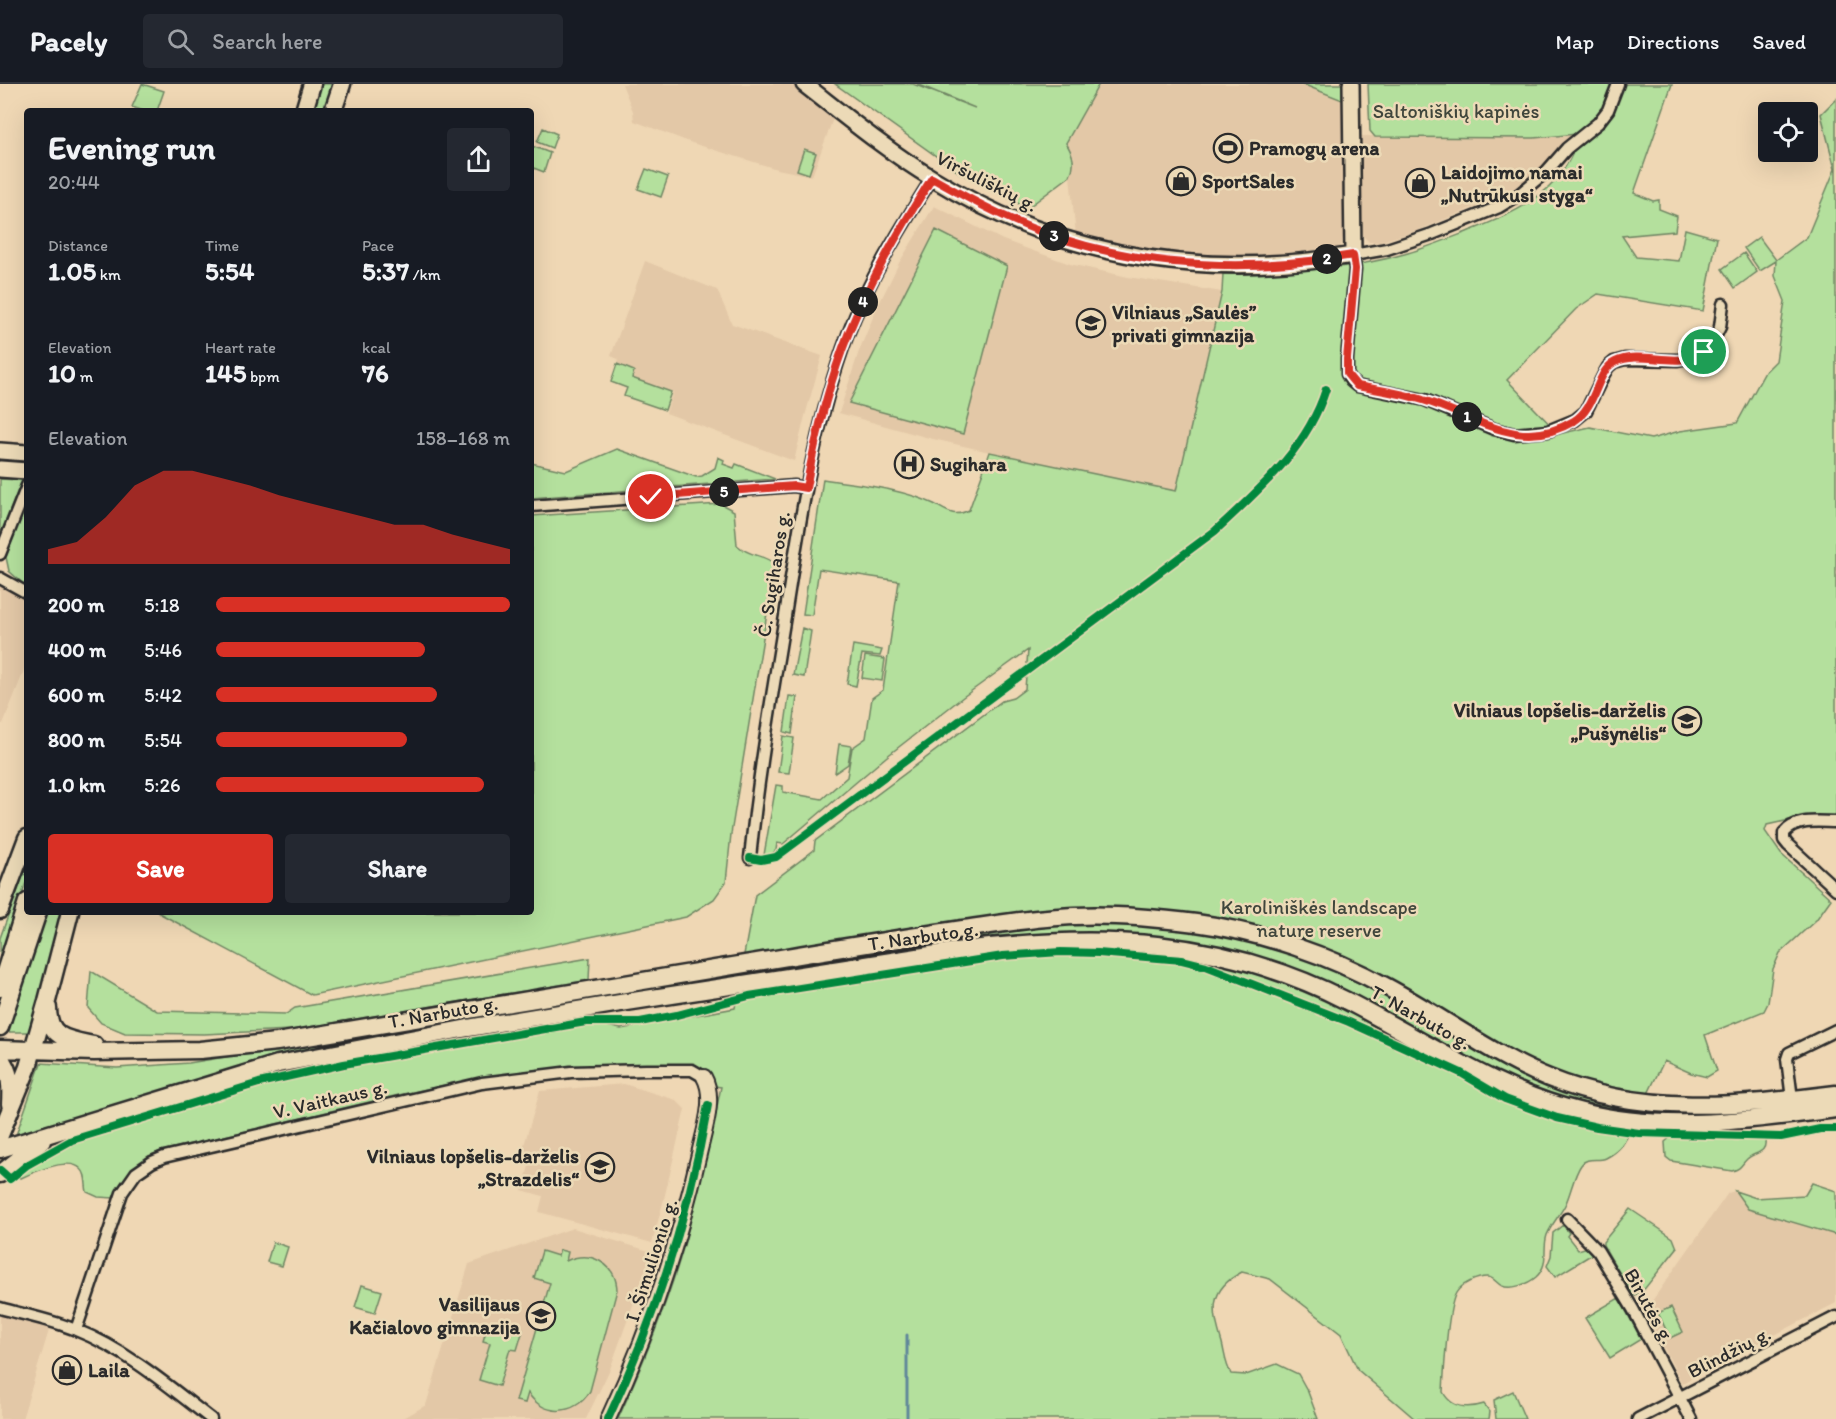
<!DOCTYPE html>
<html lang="en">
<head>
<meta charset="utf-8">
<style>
  :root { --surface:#171b24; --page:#242831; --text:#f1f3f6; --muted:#9ea1a6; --line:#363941; --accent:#d93025 }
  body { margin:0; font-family:Itim,sans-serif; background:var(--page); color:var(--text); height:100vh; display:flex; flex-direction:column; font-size:22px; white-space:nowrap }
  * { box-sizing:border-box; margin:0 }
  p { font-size:20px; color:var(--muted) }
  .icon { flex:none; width:33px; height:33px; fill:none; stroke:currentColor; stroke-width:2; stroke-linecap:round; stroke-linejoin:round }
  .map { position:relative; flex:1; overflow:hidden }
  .sheet { position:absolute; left:24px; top:24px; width:510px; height:807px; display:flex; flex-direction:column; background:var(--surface); border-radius:6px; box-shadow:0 6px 24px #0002 }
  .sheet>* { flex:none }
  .fabs { position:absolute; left:1758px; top:18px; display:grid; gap:12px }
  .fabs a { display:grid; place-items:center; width:60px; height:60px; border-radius:6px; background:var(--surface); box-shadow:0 6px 24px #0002; font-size:30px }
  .pin { position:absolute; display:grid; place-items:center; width:51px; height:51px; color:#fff; margin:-26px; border:3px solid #fff; border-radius:50%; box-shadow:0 2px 6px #0007 }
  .km { position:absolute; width:30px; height:30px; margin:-15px; border-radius:50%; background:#222; color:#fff; font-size:16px; line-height:30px; text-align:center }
  .round { display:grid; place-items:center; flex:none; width:63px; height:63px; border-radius:6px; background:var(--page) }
  .headline { display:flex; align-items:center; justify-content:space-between; height:102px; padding:0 24px }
  h1 { font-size:33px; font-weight:700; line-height:45px }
  .figures { display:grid; grid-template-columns:repeat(3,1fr); gap:9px; height:102px; padding:6px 24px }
  .figures div { display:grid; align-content:center }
  .figures b { font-size:26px; font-weight:700 }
  .figures small { font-size:16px; font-weight:400 }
  .figures p { font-size:16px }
  .chart { height:168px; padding:12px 24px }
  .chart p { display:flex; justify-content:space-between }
  .chart svg { width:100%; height:108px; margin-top:6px; fill:var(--accent); opacity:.7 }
  .button { display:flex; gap:12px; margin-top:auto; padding:12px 24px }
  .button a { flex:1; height:69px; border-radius:6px; background:var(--accent); color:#fff; font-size:24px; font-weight:700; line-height:69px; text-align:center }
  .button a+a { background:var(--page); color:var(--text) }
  ul { padding:0 24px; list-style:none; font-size:20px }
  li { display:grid; grid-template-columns:96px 72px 1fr; align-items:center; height:45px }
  li i { height:15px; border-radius:8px; background:var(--accent) }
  header { display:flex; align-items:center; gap:36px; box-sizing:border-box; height:84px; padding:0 30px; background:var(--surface); border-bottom:2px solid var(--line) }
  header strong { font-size:28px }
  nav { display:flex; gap:33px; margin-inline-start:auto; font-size:21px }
  .search { width:420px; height:54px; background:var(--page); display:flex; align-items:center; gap:15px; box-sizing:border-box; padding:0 21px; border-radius:6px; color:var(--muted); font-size:22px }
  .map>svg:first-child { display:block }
</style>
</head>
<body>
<header>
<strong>Pacely</strong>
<div class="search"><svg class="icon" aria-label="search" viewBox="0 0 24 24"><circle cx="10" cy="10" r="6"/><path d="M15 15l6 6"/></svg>Search here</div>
<nav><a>Map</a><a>Directions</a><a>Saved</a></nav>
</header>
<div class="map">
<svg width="1836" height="1335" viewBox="0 0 1836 1335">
  <rect width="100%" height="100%" fill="#efd7b4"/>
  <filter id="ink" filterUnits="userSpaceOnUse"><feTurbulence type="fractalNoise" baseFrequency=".0167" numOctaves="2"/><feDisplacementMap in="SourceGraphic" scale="12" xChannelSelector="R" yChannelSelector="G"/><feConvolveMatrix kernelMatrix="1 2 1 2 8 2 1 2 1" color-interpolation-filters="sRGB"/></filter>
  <g filter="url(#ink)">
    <!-- built -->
    <path fill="#e3c8a7" d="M 622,0 L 792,0 L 834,32 L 812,92 L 777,85 L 692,59 L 634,37 L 633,27 Z
      M 1099,0 L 1302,0 L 1342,16 L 1344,149 L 1341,162 L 1332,166 L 1251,175 L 1157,170 L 1076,152 L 1070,92 L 1072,86 L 1074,73 L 1066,59 Z
      M 1577,50 L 1532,92 L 1506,110 L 1419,146 L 1379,158 L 1369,158 L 1363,152 L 1361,145 L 1360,52 L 1534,54 Z
      M 934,122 L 1003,156 L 1070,180 L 1128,193 L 1222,208 L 1176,408 L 998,370 L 929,354 L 839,329 L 859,267 L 876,226 L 899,179 Z
      M 645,177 L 717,206 L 732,240 L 822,272 L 805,332 L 794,377 L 666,329 L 673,308 L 632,294 L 634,287 L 617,280 L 618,275 L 611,272 Z
      M 0,494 L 27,509 L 27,558 L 23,567 L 27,568 L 27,579 L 3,640 L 0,639 Z
      M 624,1000 L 676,1016 L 685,1025 L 664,1115 L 652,1159 L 539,1128 L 543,1112 L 522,1106 L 532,1072 L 522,1068 L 540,1007 Z
      M 1735,1107 L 1748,1125 L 1836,1151 L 1836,1219 L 1682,1299 L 1645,1227 L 1728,1109 Z
      M 573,1144 L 652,1168 L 610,1285 L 586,1335 L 402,1335 L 426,1321 L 469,1180 Z
      M 0,1229 L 50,1243 L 22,1335 L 0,1335 Z"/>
    <!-- green -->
    <path fill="#b4e09d" stroke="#708664" stroke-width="1.5" d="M 142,0 L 164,7 L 157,27 L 144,27 L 132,23 Z
      M 318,0 L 334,0 L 326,27 L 310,27 Z
      M 835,0 L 913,0 L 975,24 L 917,0 L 1099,0 L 1066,59 C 1073,70 1076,79 1070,92 L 1030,122 L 1023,122 L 960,89 Z
      M 1302,0 L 1342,0 L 1342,16 Z
      M 1368,0 L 1672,0 L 1634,109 L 1653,117 L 1659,116 L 1659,125 L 1677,132 L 1675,147 L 1622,152 L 1636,173 L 1679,177 L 1685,145 L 1717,154 L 1703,227 L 1598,210 L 1576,225 L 1507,296 L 1559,350 L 1590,343 L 1651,355 L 1680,347 L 1737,339 L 1765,288 L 1776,277 L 1785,217 L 1775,192 L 1776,177 L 1760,187 L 1744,164 L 1759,153 L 1776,176 L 1807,153 L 1835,85 L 1821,30 L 1836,15 L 1836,731 L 1803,733 L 1767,741 L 1765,747 L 1781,770 L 1831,815 L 1816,836 L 1780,869 L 1773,885 L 1768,919 L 1764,927 L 1705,951 L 1717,987 L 1707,993 L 1691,989 L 1664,977 L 1641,1024 L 1764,1024 L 1731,1032 L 1637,1032 C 1628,1050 1626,1064 1606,1074 C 1598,1078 1587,1072 1581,1081 C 1574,1091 1571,1108 1566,1119 C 1561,1130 1552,1139 1547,1151 C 1542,1165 1550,1180 1536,1193 C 1528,1200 1511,1206 1502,1202 C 1496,1199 1494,1193 1487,1193 C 1477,1193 1461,1200 1456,1209 C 1447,1225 1444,1289 1443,1308 C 1452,1325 1468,1325 1484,1320 L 1490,1328 L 1489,1335 L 1415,1335 L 1358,1286 L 1341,1250 L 1270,1195 L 1242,1188 C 1207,1206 1213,1228 1222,1259 C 1225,1271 1225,1279 1231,1290 L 1246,1291 L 1277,1280 L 1298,1290 L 1308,1308 L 1318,1335 L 618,1335 C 649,1267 677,1195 694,1123 C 701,1094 706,1065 712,1037 L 714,1037 L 721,1003 L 714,1002 C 709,990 704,985 692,980 L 603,981 L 554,985 L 483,993 L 403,1010 L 161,1067 C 137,1076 124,1092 114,1114 L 98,1113 L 87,1108 C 85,1100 87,1090 81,1085 C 69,1072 34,1088 21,1094 L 19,1092 L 41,1075 L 61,1064 L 259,1002 L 345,983 L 596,940 L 621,945 L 735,924 L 740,895 L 492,934 L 15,1054 L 41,979 L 117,984 L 189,979 L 741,887 L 755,811 L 814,766 L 815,757 L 1002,617 L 1013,614 L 1025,605 L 1028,566 L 963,613 L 886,673 L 783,760 L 777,759 L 776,766 L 770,771 L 764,771 L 776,701 L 783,702 L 783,708 L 822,715 L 847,693 L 852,664 L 866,654 L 872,614 L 883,606 L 899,497 L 819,485 L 812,531 L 803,530 L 823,395 C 859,401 901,404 934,420 C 947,427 954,434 969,426 L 990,368 L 1176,407 L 1222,208 L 1223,190 C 1284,188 1348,187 1408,169 C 1429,163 1451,154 1472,146 C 1502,134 1535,120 1557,95 C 1567,83 1573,69 1579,55 L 1577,50 L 1534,54 L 1375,53 L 1370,47 Z
      M 543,44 L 557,50 L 552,64 L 537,58 Z
      M 532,62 L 550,69 L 544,88 L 531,83 Z
      M 804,65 L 816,69 L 809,90 L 797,86 Z
      M 646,85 L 668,93 L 661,113 L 638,105 Z
      M 936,146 L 1007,182 L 963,350 L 849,319 Z
      M 1744,169 L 1757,188 L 1735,204 L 1722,185 Z
      M 617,280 L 634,287 L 632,294 L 671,308 L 665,326 L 624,312 L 627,304 L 611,298 Z
      M 617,365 L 696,393 L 702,392 L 715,384 L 718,373 L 724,376 L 723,380 L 734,384 L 736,380 L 775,395 L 531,414 L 531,379 L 566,387 Z
      M 0,395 L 22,396 L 0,451 Z
      M 27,416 L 27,503 L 9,487 L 6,473 Z
      M 721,420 L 734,427 L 737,461 C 751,474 763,469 775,480 L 731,750 L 726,798 L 714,815 L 686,833 L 312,911 L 157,828 L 531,828 L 531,432 Z
      M 802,544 L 811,547 L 804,593 L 793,591 Z
      M 853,561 L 882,566 L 880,572 L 862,570 L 856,602 L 847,600 Z
      M 865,572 L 885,575 L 882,597 L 862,594 Z
      M 789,612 L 797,613 L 792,650 L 784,648 Z
      M 783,652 L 794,654 L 789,689 L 778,688 Z
      M 839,660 L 851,662 L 848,680 L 835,689 Z
      M 27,781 L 27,795 L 0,881 L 0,854 Z
      M 46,828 L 63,828 L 32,948 L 8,948 Z
      M 590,874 L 589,896 L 291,946 L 204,950 L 125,949 L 101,939 L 88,924 L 91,887 L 157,927 L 286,930 L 295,924 Z
      M 1671,1053 L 1765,1056 C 1767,1070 1754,1068 1747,1075 C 1741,1081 1741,1085 1732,1087 L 1671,1077 L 1666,1073 L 1665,1058 Z
      M 1812,1099 L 1836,1107 L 1836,1151 L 1748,1125 L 1735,1107 L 1756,1114 L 1805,1111 Z
      M 1630,1125 L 1673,1154 L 1677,1164 L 1642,1208 L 1633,1212 L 1603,1161 L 1603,1158 Z
      M 1563,1141 L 1569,1149 L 1567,1152 L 1578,1166 L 1588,1163 L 1594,1169 L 1555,1193 L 1547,1182 L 1551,1172 L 1553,1149 Z
      M 273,1158 L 288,1163 L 282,1182 L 267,1178 Z
      M 560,1166 L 568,1168 L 566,1177 C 590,1166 616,1179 617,1206 L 590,1307 C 575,1332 544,1333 528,1309 L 525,1319 L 516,1317 L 550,1199 L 534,1194 L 542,1167 L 558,1172 Z
      M 362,1201 L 382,1207 L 375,1229 L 355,1223 Z
      M 1619,1214 L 1641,1255 L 1610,1274 L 1585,1234 Z
      M 1671,1223 L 1683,1248 L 1670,1254 L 1658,1229 Z
      M 489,1237 L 523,1246 L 517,1266 L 510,1265 L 499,1302 L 479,1296 L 490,1259 L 483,1257 Z
      M 1513,1307 L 1525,1335 L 1496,1335 L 1494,1316 Z"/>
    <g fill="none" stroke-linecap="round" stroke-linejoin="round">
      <!-- stream -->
      <path stroke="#60879a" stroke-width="3" d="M 907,1251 L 907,1335"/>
      <!-- minor casing -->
      <g stroke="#2b2b2b" stroke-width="15">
        <path id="minor" d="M 1618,0 L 1608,26 L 1598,39 L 1567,64 L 1547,87 L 1517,112 L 1499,123 L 1432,150 L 1387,165 L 1353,171 L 1355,185 L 1347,275 L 1347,290 L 1351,297 L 1357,302 L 1425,316 L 1494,345 L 1514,350 L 1548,347 L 1575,336 L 1586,327 L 1604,290 L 1608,283 L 1614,278 L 1625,275 L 1678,276 L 1698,272 L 1704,268 L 1714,255 L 1720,243 L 1723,220
          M 531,422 L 794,402 L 806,404
          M 0,470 L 27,402
          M 0,494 L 27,509
          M 1836,738 C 1819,738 1796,734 1784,749 L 1784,756 L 1788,761 L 1836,805
          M 750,774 C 758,693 772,612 785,532 C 800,436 814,341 848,250 C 869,195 901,144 932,94
          M 1792,1015 L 1787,975 L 1789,969 L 1836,946
          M 1567,1135 L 1598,1167 L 1633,1225 L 1691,1335
          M 0,1224 C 25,1231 52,1236 76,1246 C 125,1265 170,1303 211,1335
          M 76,1246 L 122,1109 L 136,1089 L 152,1078 L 164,1073 L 482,999 L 571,988 L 646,986 L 692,986 L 704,993
          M 1638,1335 L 1836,1233"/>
      </g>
      <!-- tertiary casing -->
      <g stroke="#2b2b2b" stroke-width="18">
        <path id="tertiary" d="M 608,1335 C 649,1248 678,1163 699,1070 C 704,1047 716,1014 704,993"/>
      </g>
      <!-- secondary casing -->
      <g stroke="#2b2b2b" stroke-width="20">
        <path id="secondary" d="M 804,0 C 845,32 887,67 932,94 C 1063,175 1204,196 1353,171 L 1351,0
          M 0,367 L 27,369
          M 0,385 L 27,387"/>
      </g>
      <!-- primary casing -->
      <g stroke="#2b2b2b" stroke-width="21">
        <path id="primary" d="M 304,27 L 312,0
          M 333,27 L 342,0
          M 0,826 L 27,754
          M 0,904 L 27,818
          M 48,924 C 48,955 69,956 94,961
          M 0,943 L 38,828
          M 0,965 L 94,968 L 200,966 L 277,958 C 447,930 617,901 787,873 C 846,863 904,854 963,845 C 1000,840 1038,833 1075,832 C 1116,830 1156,834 1196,839 C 1262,848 1329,871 1387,903 C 1441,932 1492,971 1549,994 C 1642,1032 1739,1022 1836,1010
          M 0,974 C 11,987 11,1004 10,1020
          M 0,1051 L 28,983 L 47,917 L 70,828
          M 0,1065 L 278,980 L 468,944 L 614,920 L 963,866 C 1100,849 1221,853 1347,917 C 1424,956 1496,1008 1582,1028 C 1666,1049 1751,1036 1836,1025
          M 0,1090 L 42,1057"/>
      </g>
      <!-- minor -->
      <use href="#minor" stroke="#ecdab7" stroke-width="10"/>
      <!-- tertiary -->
      <use href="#tertiary" stroke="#ecdab7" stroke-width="14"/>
      <!-- secondary -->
      <use href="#secondary" stroke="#ecdab7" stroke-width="15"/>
      <!-- primary -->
      <use href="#primary" stroke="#ecdab7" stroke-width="16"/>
      <!-- cycleway casing -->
      <g stroke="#ecdab7" stroke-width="11">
        <path id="cycleway" d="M 750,774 L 761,776 L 776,773 L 1215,447 C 1260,405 1307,365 1326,305
          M 0,1086 L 10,1095 L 27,1081 L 72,1056 L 259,999 L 344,980 L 586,938 L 640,938 L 677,931 L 749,912 L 1003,872 L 1061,868 L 1098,869 L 1182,876 L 1206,882 L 1349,938 L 1461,989 L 1505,1015 L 1557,1034 L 1597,1043 L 1639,1049 L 1781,1053 L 1820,1045 L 1836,1045
          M 608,1335 C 656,1233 689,1131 708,1021"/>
      </g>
      <!-- cycleway -->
      <use href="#cycleway" stroke="#00873e" stroke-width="8"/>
    </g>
  </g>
  <g fill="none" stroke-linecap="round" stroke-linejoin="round" filter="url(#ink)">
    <!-- route casing -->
    <g stroke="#fff" stroke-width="12">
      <path id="route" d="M 651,413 L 794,402 L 806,404 C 816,351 829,298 849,248 C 871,194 901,143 932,94 C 967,114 1002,133 1039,147 C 1140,184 1247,189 1353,171 L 1355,185 L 1347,275 L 1347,290 L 1357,302 C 1379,306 1402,309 1423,316 C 1476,332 1519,370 1574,337 C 1597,323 1596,287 1615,278 C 1642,265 1677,286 1704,268"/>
    </g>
    <!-- route -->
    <use href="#route" stroke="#d93025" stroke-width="8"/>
  </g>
  <!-- icons -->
  <defs>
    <g id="stadium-ring" transform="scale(1.5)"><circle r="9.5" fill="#ecdab7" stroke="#2b2b2b" stroke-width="1.5"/><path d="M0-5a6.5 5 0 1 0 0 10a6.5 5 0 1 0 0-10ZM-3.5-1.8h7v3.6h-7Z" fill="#2b2b2b"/></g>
    <g id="shop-ring" transform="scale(1.5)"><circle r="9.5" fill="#ecdab7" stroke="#2b2b2b" stroke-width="1.5"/><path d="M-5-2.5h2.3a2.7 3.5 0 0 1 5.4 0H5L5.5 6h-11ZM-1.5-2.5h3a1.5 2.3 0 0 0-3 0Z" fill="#2b2b2b"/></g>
    <g id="school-ring" transform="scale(1.5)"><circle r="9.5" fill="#ecdab7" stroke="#2b2b2b" stroke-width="1.5"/><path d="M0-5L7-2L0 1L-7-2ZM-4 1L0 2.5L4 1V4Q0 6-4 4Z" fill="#2b2b2b"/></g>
    <g id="hospital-ring" transform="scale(1.5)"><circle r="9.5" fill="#ecdab7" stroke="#2b2b2b" stroke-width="1.5"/><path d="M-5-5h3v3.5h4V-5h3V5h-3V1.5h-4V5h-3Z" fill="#2b2b2b"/></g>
  </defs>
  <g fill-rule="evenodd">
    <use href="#stadium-ring" x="1228" y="64"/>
    <use href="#shop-ring" x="1181" y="97"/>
    <use href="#shop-ring" x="1420" y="99"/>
    <use href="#school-ring" x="1091" y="239"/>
    <use href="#hospital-ring" x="909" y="380"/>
    <use href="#school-ring" x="1687" y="637"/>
    <use href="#school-ring" x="600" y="1083"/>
    <use href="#school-ring" x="541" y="1232"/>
    <use href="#shop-ring" x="67" y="1286"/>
  </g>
  <g text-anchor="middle" stroke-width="5" stroke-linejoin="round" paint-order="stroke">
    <!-- park labels -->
    <g font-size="20" fill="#40463c" stroke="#ecdab7">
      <text x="1456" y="34">Saltoniškių kapinės</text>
      <text x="1319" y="830">Karoliniškės landscape<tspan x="1319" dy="23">nature reserve</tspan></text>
    </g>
    <!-- poi labels -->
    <g font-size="20" font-weight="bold" fill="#2b2b2b" stroke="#ecdab7" text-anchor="start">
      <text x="1249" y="71">Pramogų arena</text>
      <text x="1441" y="95">Laidojimo namai<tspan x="1441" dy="23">„Nutrūkusi styga“</tspan></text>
      <text x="1202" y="104">SportSales</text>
      <text x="1112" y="235">Vilniaus „Saulės”<tspan x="1112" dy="23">privati gimnazija</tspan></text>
      <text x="930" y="387">Sugihara</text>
      <text x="1666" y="633" text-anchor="end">Vilniaus lopšelis-darželis<tspan x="1666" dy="23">„Pušynėlis“</tspan></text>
      <text x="579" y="1079" text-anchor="end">Vilniaus lopšelis-darželis<tspan x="579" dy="23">„Strazdelis“</tspan></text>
      <text x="520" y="1227" text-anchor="end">Vasilijaus<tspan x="520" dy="23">Kačialovo gimnazija</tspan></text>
      <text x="88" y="1293">Laila</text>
    </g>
    <!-- street labels -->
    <g font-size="20" fill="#2b2b2b" stroke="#ecdab7">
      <text transform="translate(987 97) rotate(27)" y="7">Viršuliškių g.</text>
      <text transform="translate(773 490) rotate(-81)" y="7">Č. Sugiharos g.</text>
      <text transform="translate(923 852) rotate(-8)" y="7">T. Narbuto g.</text>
      <text transform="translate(443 928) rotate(-10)" y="7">T. Narbuto g.</text>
      <text transform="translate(1421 933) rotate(29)" y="7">T. Narbuto g.</text>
      <text transform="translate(330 1015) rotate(-13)" y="7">V. Vaitkaus g.</text>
      <text transform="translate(651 1176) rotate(-72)" y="7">I. Šimulionio g.</text>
      <text transform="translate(1650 1222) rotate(61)" y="7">Birutės g.</text>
      <text transform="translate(1729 1268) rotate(-27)" y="7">Blindžių g.</text>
    </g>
  </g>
</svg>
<div class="fabs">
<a><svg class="icon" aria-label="locate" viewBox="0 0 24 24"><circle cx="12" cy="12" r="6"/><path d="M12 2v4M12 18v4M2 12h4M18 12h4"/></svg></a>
</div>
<div class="pin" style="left:1704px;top:268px;background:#1e9e55"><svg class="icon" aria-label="arrive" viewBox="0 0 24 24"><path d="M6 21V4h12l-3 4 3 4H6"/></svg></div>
<div class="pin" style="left:651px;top:413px;background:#d93025"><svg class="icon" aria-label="check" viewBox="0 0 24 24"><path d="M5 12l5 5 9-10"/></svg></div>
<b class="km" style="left:1467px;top:333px">1</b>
<b class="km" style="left:1327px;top:175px">2</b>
<b class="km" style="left:1054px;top:152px">3</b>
<b class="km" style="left:863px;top:218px">4</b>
<b class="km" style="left:724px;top:408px">5</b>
<section class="sheet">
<div class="headline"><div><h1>Evening run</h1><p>20:44</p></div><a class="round"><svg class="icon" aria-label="share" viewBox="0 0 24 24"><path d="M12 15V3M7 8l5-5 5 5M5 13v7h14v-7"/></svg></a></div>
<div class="figures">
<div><p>Distance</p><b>1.05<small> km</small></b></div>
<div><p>Time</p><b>5:54</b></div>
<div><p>Pace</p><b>5:37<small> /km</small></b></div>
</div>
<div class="figures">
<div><p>Elevation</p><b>10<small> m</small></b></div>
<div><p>Heart rate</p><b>145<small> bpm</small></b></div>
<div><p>kcal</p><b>76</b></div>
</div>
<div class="chart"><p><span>Elevation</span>158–168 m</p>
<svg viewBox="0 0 160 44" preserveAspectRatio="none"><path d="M0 44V38L10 35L20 25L30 12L40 6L50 6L60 9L70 12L80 16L90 19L100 22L110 25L120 28L130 28L140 32L150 35L160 38V44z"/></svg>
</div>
<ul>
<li><b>200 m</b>5:18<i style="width:100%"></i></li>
<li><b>400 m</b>5:46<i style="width:71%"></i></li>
<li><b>600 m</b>5:42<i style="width:75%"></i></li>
<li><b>800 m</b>5:54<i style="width:65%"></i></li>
<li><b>1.0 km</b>5:26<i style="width:91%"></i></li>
</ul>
<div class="button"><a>Save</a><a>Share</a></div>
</section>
</div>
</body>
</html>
